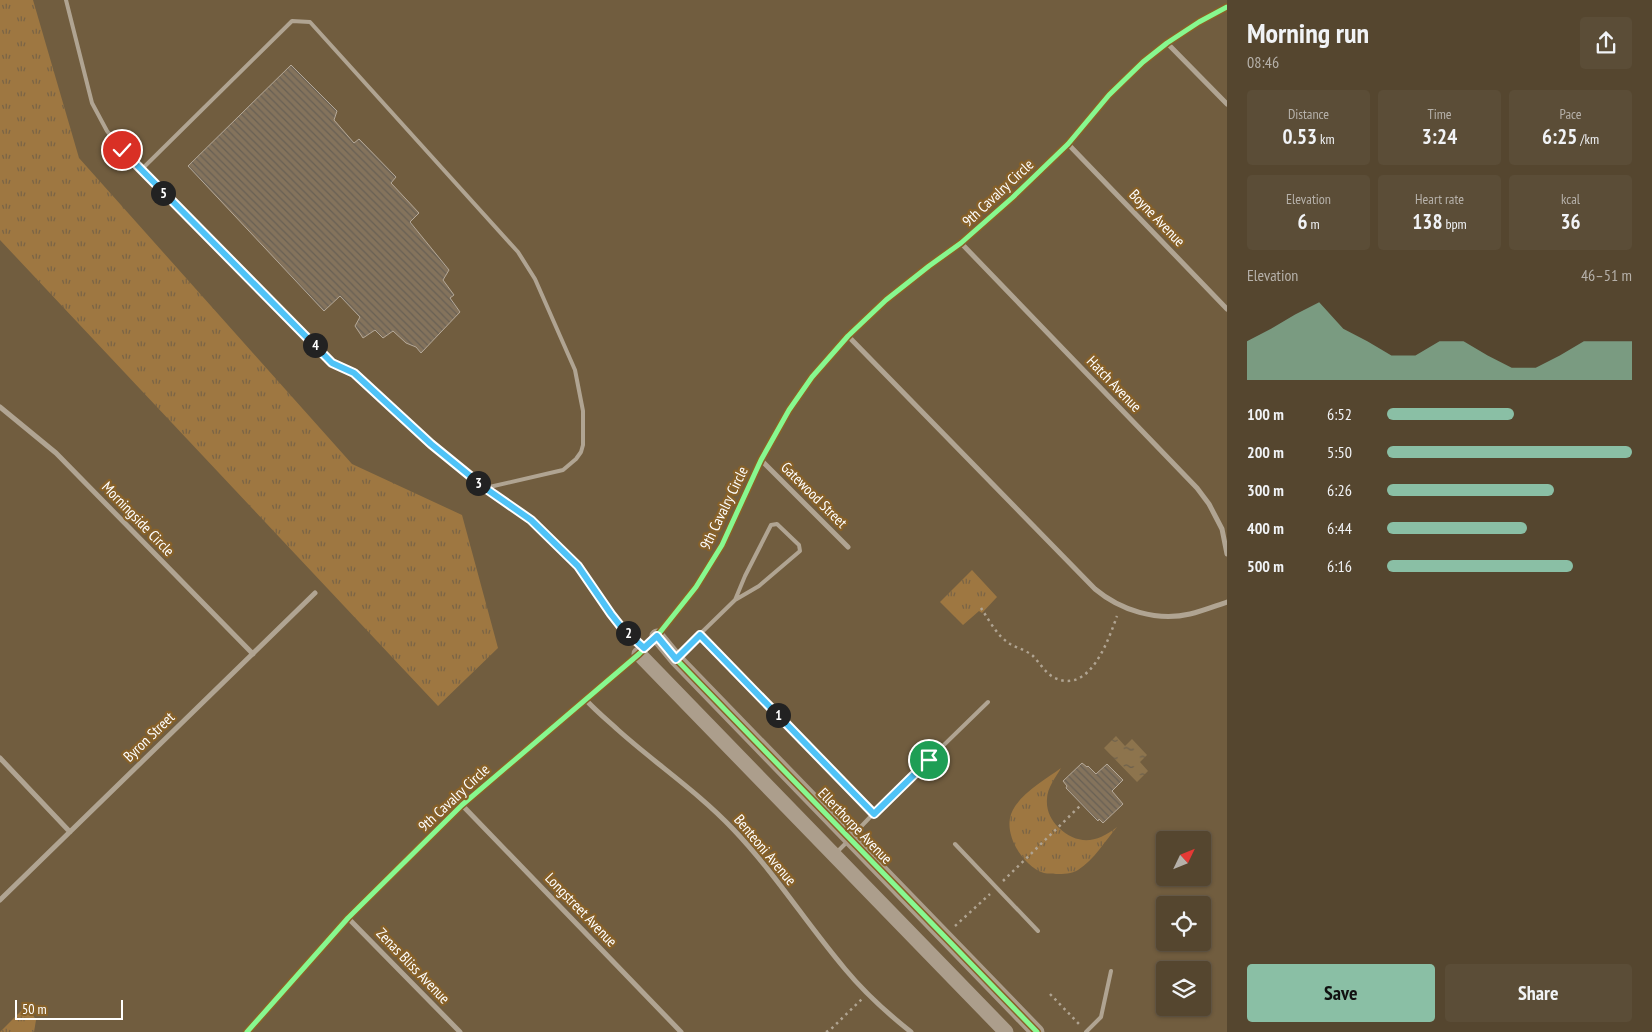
<!DOCTYPE html>
<html lang="en">
<head>
<meta charset="utf-8">
<style>
  :root { --surface:#55462f; --page:#5b4d37; --text:#f1f3f6; --muted:#b6b1aa; --line:#6b5e4b; --accent:#8abfa5 }
  body { margin:0; font-family:"PT Sans Narrow",sans-serif; background:var(--page); color:var(--text); height:100vh; display:flex; flex-direction:column; font-size:19px; white-space:nowrap }
  * { box-sizing:border-box; margin:0 }
  p { font-size:16px; color:var(--muted) }
  .icon { flex:none; width:28px; height:28px; fill:none; stroke:currentColor; stroke-width:2; stroke-linecap:round; stroke-linejoin:round }
  .map { position:relative; flex:1; overflow:hidden }
  .drawer { display:flex; flex-direction:column; background:var(--surface); width:425px }
  .drawer>* { flex:none }
  .needle { width:32px; rotate:47deg }
  .controls { position:absolute; left:1156px; top:831px; display:grid; gap:10px }
  .controls a { display:grid; place-items:center; width:55px; height:55px; border-radius:5px; background:var(--surface); box-shadow:0 1px 4px #0004,0 0 0 1px var(--line); font-size:25px }
  .scale { position:absolute; left:15px; bottom:12px; width:108px; box-sizing:border-box; padding-left:5px; border:2px solid #fff; border-top:0; font-size:14px; line-height:18px; white-space:nowrap; color:#fff; -webkit-text-stroke:4px #876129; paint-order:stroke }
  .pin { position:absolute; display:grid; place-items:center; width:42px; height:42px; color:#fff; margin:-21px; border:2px solid #fff; border-radius:50%; box-shadow:0 1px 5px #0007 }
  .km { position:absolute; width:25px; height:25px; margin:-12px; border-radius:50%; background:#222; color:#fff; font-size:14px; line-height:25px; text-align:center }
  .round { display:grid; place-items:center; flex:none; width:52px; height:52px; border-radius:5px; background:var(--page) }
  .headline { display:flex; align-items:center; justify-content:space-between; height:85px; padding:0 20px }
  h1 { font-size:28px; font-weight:800; line-height:38px }
  .metrics { display:grid; grid-template-columns:repeat(3,1fr); gap:8px; height:85px; padding:5px 20px }
  .metrics div { display:grid; align-content:center; border-radius:5px; background:var(--page); text-align:center }
  .metrics b { font-size:21px; font-weight:800 }
  .metrics small { font-size:14px; font-weight:400 }
  .metrics p { font-size:14px }
  .chart { height:140px; padding:10px 20px }
  .chart p { display:flex; justify-content:space-between }
  .chart svg { width:100%; height:90px; margin-top:5px; fill:var(--accent); opacity:.7 }
  .cta { display:flex; gap:10px; margin-top:auto; padding:10px 20px }
  .cta a { flex:1; height:58px; border-radius:5px; background:var(--accent); color:#111; font-size:20px; font-weight:800; line-height:58px; text-align:center }
  .cta a+a { background:var(--page); color:var(--text) }
  ul { padding:0 20px; list-style:none; font-size:16px }
  li { display:grid; grid-template-columns:80px 60px 1fr; align-items:center; height:38px }
  li i { height:12px; border-radius:6px; background:var(--accent) }
  main { display:flex; flex:1; min-height:0 }
  .map>svg:first-child { display:block }
</style>
</head>
<body>
<main>
<div class="map">
<svg width="1227" height="1032" viewBox="0 0 1227 1032">
  <defs>
    <pattern id="grass-tufts" width="24" height="20" patternUnits="userSpaceOnUse" patternTransform="scale(1.25)"><rect width="24" height="20" fill="#9e7741"/><path d="M3 7l-1-3M5 7V3M7 7l1-3M15 17l-1-3M17 17v-4M19 17l1-3" fill="none" stroke="#796446"/></pattern>
    <pattern id="water-ripples" width="26" height="14" patternUnits="userSpaceOnUse" patternTransform="scale(1.25)"><rect width="26" height="14" fill="#8d744d"/><path d="M2 4q2-2 4 0t4 0M15 11q2-2 4 0t4 0" fill="none" stroke="#6c604c"/></pattern>
    <pattern id="building-back-hatch" width="6" height="6" patternUnits="userSpaceOnUse" patternTransform="scale(1.25)"><rect width="6" height="6" fill="#84735c"/><path d="M-1 5l2 2M0 0l6 6M5-1l2 2" fill="none" stroke="#686054"/></pattern>
  </defs>
  <rect width="100%" height="100%" fill="#715d3f"/>
  <!-- grass -->
  <path fill="url(#grass-tufts)" d="M 0,0 L 33,0 L 79,158 L 352,464 L 462,515 L 498,648 L 438,706 L 0,240 Z
    M 972,570 L 997,597 L 982,613 L 979,611 L 963,625 L 940,602 Z
    M 1061,768 C 1056,777 1047,788 1047,799 C 1046,810 1051,820 1058,827 C 1078,846 1097,843 1117,827 C 1105,841 1094,860 1078,870 C 1072,874 1063,874 1056,874 C 1052,873 1048,874 1044,873 C 1024,867 1006,838 1010,818 C 1014,797 1045,780 1061,768 Z
    M 27,1005 L 36,1020 L 34,1032 L 0,1032 Z"/>
  <!-- water -->
  <path fill="url(#water-ripples)" d="M 1116,736 L 1125,746 L 1132,739 L 1147,755 L 1140,762 L 1148,771 L 1137,782 L 1104,748 Z"/>
  <!-- building -->
  <path fill="url(#building-back-hatch)" stroke="#b5a999" d="M 291,65 L 337,111 L 334,120 L 354,143 L 359,139 L 396,177 L 391,183 L 419,213 L 410,222 L 449,270 L 443,280 L 454,295 L 450,298 L 460,312 L 421,353 L 416,347 L 406,343 L 393,331 L 383,338 L 375,330 L 363,338 L 355,326 L 360,317 L 340,296 L 324,311 L 188,166 Z
    M 1082,763 L 1087,767 L 1088,766 L 1096,774 L 1107,764 L 1123,780 L 1112,791 L 1123,804 L 1103,823 L 1099,819 L 1098,821 L 1066,788 L 1067,786 L 1063,781 Z"/>
  <g fill="none" stroke-linecap="round" stroke-linejoin="round">
    <!-- path -->
    <path stroke="#b0a492" stroke-width="2.5" stroke-dasharray="2.5 4" stroke-linecap="butt" d="M 981,608 C 989,620 997,636 1010,644 C 1017,648 1026,650 1033,656 C 1040,663 1046,674 1055,678 C 1090,694 1108,641 1117,616
      M 1003,881 L 1082,804
      M 955,926 L 990,894
      M 1050,994 L 1080,1025
      M 826,1032 L 831,1029 L 862,999"/>
    <!-- lane -->
    <path stroke="#b0a492" stroke-width="4" d="M 66,0 L 92,103 L 107,131 L 122,150 L 332,363 L 354,373 L 431,444 L 485,488 L 531,520 L 578,566 L 587,577 L 611,614 L 622,628 L 644,648
      M 141,170 L 292,21 L 310,22 L 518,252 L 535,279 L 575,370 L 583,411 L 583,445 L 581,452 L 576,459 L 563,470 L 485,488
      M 699,635 L 735,600 L 745,576 L 771,525 L 777,524 L 799,545 L 800,551 L 759,586 L 735,600
      M 679,656 L 699,635 L 874,813 L 852,836
      M 874,813 L 988,702
      M 955,844 L 1038,931
      M 837,852 L 848,841
      M 1086,1032 L 1101,1017 L 1111,971"/>
    <!-- street -->
    <path stroke="#b0a492" stroke-width="5" d="M 1167,43 L 1227,104
      M 1068,144 L 1227,309
      M 961,243 L 1197,488 L 1209,504 L 1222,529 L 1227,554
      M 848,336 L 1095,589 C 1120,610 1157,622 1190,614 C 1202,611 1215,606 1227,602
      M 0,407 L 56,453 L 253,654
      M 761,460 L 848,547
      M 585,699 C 595,710 607,720 618,730 C 656,764 698,792 733,829 C 775,873 806,923 845,969 C 864,992 887,1013 911,1032
      M 0,758 L 70,832
      M 462,805 L 681,1032
      M 0,900 L 315,593
      M 348,918 L 460,1032
      M 247,1032 L 348,918 L 462,805 L 639,654 L 657,636 L 696,587 L 722,545 L 761,460 L 789,410 L 812,377 L 848,336 L 886,300 L 929,266 L 961,243 L 1012,198 L 1068,144 L 1109,95 L 1143,62 L 1167,43 L 1199,22 L 1227,7"/>
    <!-- secondary -->
    <path stroke="#ac9e8c" stroke-width="15" d="M 657,636 L 676,659 L 1037,1032
      M 639,654 L 1006,1032"/>
    <!-- cycleway casing -->
    <g stroke="#876129" stroke-width="8">
      <path id="cycleway" d="M 657,636 L 676,659 L 1037,1032
        M 247,1032 L 348,918 L 462,805 L 639,654 L 657,636 L 696,587 L 722,545 L 761,460 L 789,410 L 812,377 L 848,336 L 886,300 L 929,266 L 961,243 L 1012,198 L 1068,144 L 1109,95 L 1143,62 L 1167,43 L 1199,22 L 1227,7"/>
    </g>
    <!-- cycleway -->
    <use href="#cycleway" stroke="#87f88f" stroke-width="5"/>
  </g>
  <g fill="none" stroke-linecap="round" stroke-linejoin="round">
    <!-- route casing -->
    <g stroke="#fff" stroke-width="10">
      <path id="route" d="M 122,150 L 332,363 L 354,373 L 431,444 L 485,488 L 531,520 L 578,566 L 611,614 L 622,628 L 644,648 L 657,636 L 676,659 L 700,635 L 874,814 L 929,760"/>
    </g>
    <!-- route -->
    <use href="#route" stroke="#4fc3f7" stroke-width="6"/>
  </g>
  <g text-anchor="middle" stroke-width="4.5" stroke-linejoin="round" paint-order="stroke">
    <!-- street labels -->
    <g font-size="15" fill="#fff" stroke="#876129">
      <text transform="translate(998 193) rotate(-43)" y="5">9th Cavalry Circle</text>
      <text transform="translate(1157 218) rotate(46)" y="5">Boyne Avenue</text>
      <text transform="translate(1114 384) rotate(46)" y="5">Hatch Avenue</text>
      <text transform="translate(814 495) rotate(45)" y="5">Gatewood Street</text>
      <text transform="translate(724 508) rotate(-64)" y="5">9th Cavalry Circle</text>
      <text transform="translate(138 519) rotate(46)" y="5">Morningside Circle</text>
      <text transform="translate(149 737) rotate(-44)" y="5">Byron Street</text>
      <text transform="translate(454 798) rotate(-43)" y="5">9th Cavalry Circle</text>
      <text transform="translate(855 826) rotate(46)" y="5">Ellerthorpe Avenue</text>
      <text transform="translate(765 850) rotate(50)" y="5">Benteoni Avenue</text>
      <text transform="translate(581 910) rotate(46)" y="5">Longstreet Avenue</text>
      <text transform="translate(413 966) rotate(46)" y="5">Zenas Bliss Avenue</text>
    </g>
  </g>
</svg>
<div class="controls">
<a><svg class="needle" viewBox="-14 -14 28 28"><path d="M0-13l5 13h-10z" fill="#e53935"/><path d="M0 13l5-13h-10z" fill="#b6b1aa"/></svg></a>
<a><svg class="icon" aria-label="locate" viewBox="0 0 24 24"><circle cx="12" cy="12" r="6"/><path d="M12 2v4M12 18v4M2 12h4M18 12h4"/></svg></a>
<a><svg class="icon" aria-label="layers" viewBox="0 0 24 24"><path d="M12 4l9 5-9 5-9-5zM3 14l9 5 9-5"/></svg></a>
</div>
<div class="scale">50 m</div>
<div class="pin" style="left:929px;top:760px;background:#1e9e55"><svg class="icon" aria-label="arrive" viewBox="0 0 24 24"><path d="M6 21V4h12l-3 4 3 4H6"/></svg></div>
<div class="pin" style="left:122px;top:150px;background:#d93025"><svg class="icon" aria-label="check" viewBox="0 0 24 24"><path d="M5 12l5 5 9-10"/></svg></div>
<b class="km" style="left:778px;top:715px">1</b>
<b class="km" style="left:628px;top:633px">2</b>
<b class="km" style="left:478px;top:483px">3</b>
<b class="km" style="left:315px;top:345px">4</b>
<b class="km" style="left:163px;top:193px">5</b>
</div>
<section class="drawer">
<div class="headline"><div><h1>Morning run</h1><p>08:46</p></div><a class="round"><svg class="icon" aria-label="share" viewBox="0 0 24 24"><path d="M12 15V3M7 8l5-5 5 5M5 13v7h14v-7"/></svg></a></div>
<div class="metrics">
<div><p>Distance</p><b>0.53<small> km</small></b></div>
<div><p>Time</p><b>3:24</b></div>
<div><p>Pace</p><b>6:25<small> /km</small></b></div>
</div>
<div class="metrics">
<div><p>Elevation</p><b>6<small> m</small></b></div>
<div><p>Heart rate</p><b>138<small> bpm</small></b></div>
<div><p>kcal</p><b>36</b></div>
</div>
<div class="chart"><p><span>Elevation</span>46–51 m</p>
<svg viewBox="0 0 160 44" preserveAspectRatio="none"><path d="M0 44V25L10 19L20 12L30 6L40 19L50 25L60 32L70 32L80 25L90 25L100 32L110 38L120 38L130 32L140 25L150 25L160 25V44z"/></svg>
</div>
<ul>
<li><b>100 m</b>6:52<i style="width:52%"></i></li>
<li><b>200 m</b>5:50<i style="width:100%"></i></li>
<li><b>300 m</b>6:26<i style="width:68%"></i></li>
<li><b>400 m</b>6:44<i style="width:57%"></i></li>
<li><b>500 m</b>6:16<i style="width:76%"></i></li>
</ul>
<div class="cta"><a>Save</a><a>Share</a></div>
</section>
</main>
</body>
</html>
